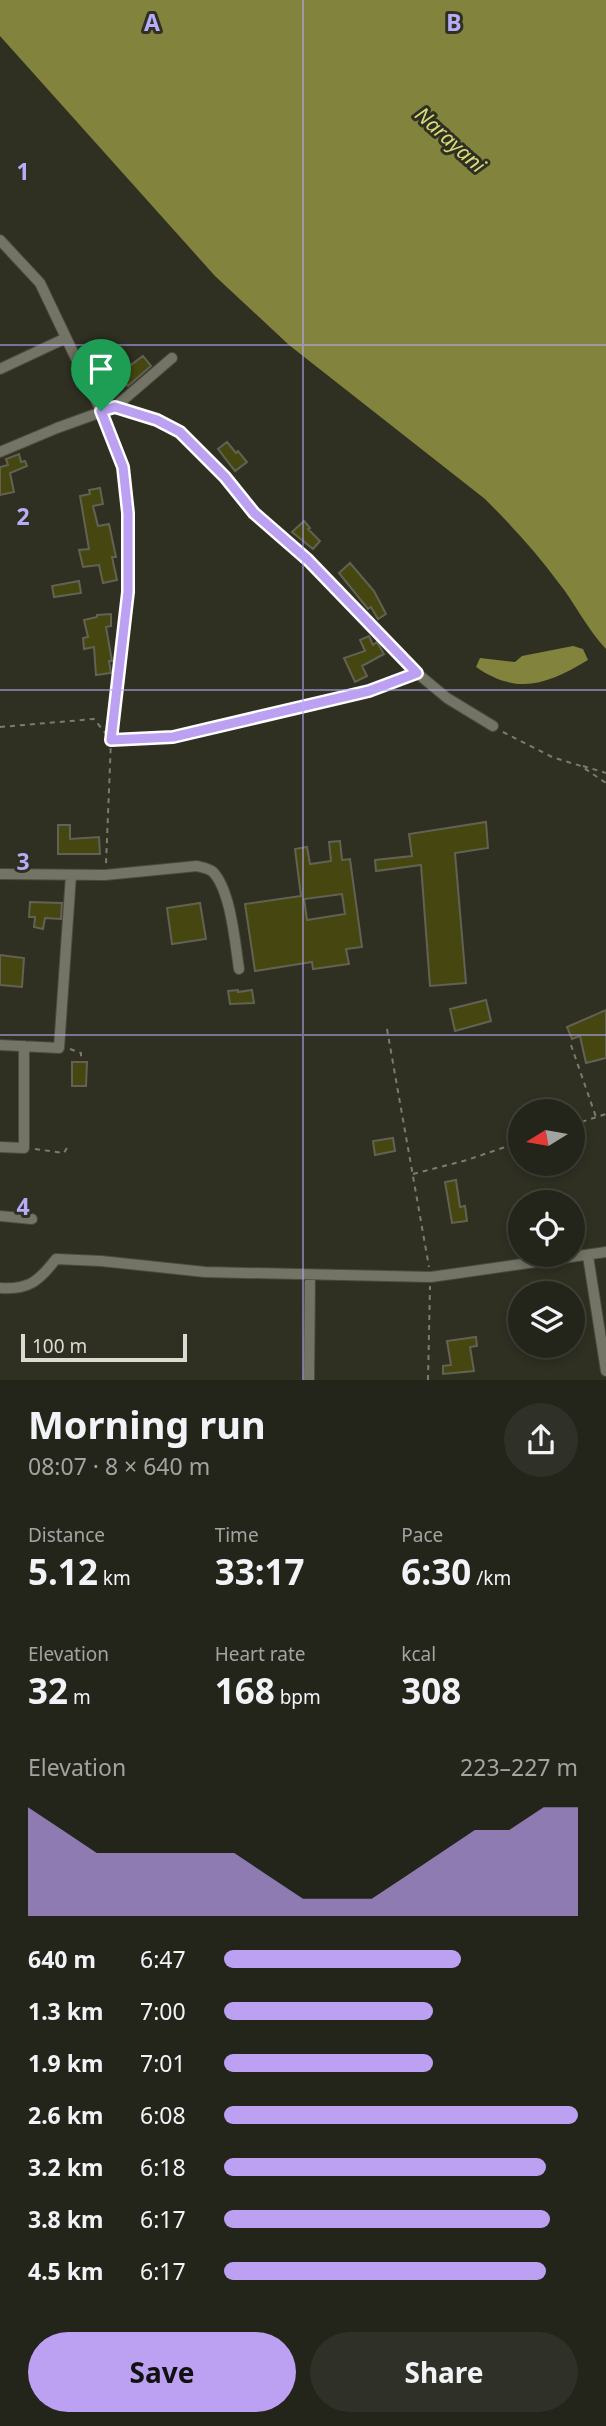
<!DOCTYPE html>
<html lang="en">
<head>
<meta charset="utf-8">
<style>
  :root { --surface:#23241a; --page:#2f3027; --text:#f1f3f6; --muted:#a3a4a2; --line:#404139; --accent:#bca0f2 }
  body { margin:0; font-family:"Noto Sans",sans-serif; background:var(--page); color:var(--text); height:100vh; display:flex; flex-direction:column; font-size:26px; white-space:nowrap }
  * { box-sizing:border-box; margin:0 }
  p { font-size:23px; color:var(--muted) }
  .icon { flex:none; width:38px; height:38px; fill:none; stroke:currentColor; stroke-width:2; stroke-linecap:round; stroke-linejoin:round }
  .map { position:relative; height:1380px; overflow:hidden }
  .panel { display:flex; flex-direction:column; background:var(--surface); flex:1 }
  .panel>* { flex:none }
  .needle { width:46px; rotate:259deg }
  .buttons { position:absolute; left:508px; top:1099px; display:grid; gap:14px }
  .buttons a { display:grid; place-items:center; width:77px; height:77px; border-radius:50%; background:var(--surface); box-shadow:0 4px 10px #0003,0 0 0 2px var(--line); font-size:35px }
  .scale { position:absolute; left:21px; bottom:18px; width:166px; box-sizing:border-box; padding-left:7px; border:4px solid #dbdbd3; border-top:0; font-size:19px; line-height:24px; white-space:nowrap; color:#dbdbd3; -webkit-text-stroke:5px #2f3022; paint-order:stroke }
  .pin { position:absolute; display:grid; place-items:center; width:60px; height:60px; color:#fff; margin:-72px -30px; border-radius:50% 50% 50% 0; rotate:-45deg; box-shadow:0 0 7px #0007 }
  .pin .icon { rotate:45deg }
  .round { display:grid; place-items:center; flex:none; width:74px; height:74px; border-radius:37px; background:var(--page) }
  .summary { display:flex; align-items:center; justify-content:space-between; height:119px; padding:0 28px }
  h1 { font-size:38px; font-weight:700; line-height:52px }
  .figures { display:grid; grid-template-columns:repeat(3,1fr); gap:10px; height:119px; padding:7px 28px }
  .figures div { display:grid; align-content:center }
  .figures b { font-size:35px; font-weight:700 }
  .figures small { font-size:19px; font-weight:400 }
  .figures p { font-size:19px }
  .chart { height:196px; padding:14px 28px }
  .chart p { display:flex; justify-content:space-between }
  .chart svg { width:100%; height:126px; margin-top:7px; fill:var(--accent); opacity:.7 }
  .button { display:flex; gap:14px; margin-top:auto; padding:14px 28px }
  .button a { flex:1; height:80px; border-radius:42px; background:var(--accent); color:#111; font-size:28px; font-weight:700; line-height:80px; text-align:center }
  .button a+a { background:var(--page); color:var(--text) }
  ul { padding:0 28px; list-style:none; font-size:23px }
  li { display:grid; grid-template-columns:112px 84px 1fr; align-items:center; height:52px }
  li i { height:18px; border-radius:9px; background:var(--accent) }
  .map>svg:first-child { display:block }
</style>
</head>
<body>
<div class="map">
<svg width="606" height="1380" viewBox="0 0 606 1380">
  <rect width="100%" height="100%" fill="#2f3022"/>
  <!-- water -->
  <path fill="#82843e" d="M 0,0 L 606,0 L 606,649 C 587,629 575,603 558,582 C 536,552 511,525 485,499 L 289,345 L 215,276 L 0,36 Z
    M 573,646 L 583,649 L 588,660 C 548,684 518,696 476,667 L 480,658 L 515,662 L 522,656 Z"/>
  <!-- building -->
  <path fill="#464710" stroke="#616253" stroke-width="2" fill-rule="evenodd" d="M 143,356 L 151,366 L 128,386 L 119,374 Z
    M 227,442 L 236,453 L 238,451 L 247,462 L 235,471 L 218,449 Z
    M 19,454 L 21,462 L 25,461 L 27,466 L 10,473 L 14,492 L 0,495 L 0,467 L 8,465 L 6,459 Z
    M 100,488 L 103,504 L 93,506 L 98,526 L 109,524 L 116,557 L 112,557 L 117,580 L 103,583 L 99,565 L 83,567 L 79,550 L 89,549 L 80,496 L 90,494 L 89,490 Z
    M 304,521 L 310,528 L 308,529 L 320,541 L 313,549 L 292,532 Z
    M 350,563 L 374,591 L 386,614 L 378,619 L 371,607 L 368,609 L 339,573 Z
    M 79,581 L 81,593 L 54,597 L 52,586 Z
    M 111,614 L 111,626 L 106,627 L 112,661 L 109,661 L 111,673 L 96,675 L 94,647 L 84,649 L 83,638 L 88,637 L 84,620 L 97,617 L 97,615 Z
    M 369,636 L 373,645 L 377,642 L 384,654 L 362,666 L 367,676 L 355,682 L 344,658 L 365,651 L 360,640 Z
    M 486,822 L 488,848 L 455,853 L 466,983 L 430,986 L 421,865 L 376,871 L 375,860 L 412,856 L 409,834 Z
    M 58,825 L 70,825 L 70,839 L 99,837 L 100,854 L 58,854 Z
    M 340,841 L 342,860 L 350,859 L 362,947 L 346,949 L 349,964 L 313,969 L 312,962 L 255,971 L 245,904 L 301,896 L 295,849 L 307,847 L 310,864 L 331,861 L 329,842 ZM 342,894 L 345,914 L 307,920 L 304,899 Z
    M 30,902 L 62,903 L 61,919 L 45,918 L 43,929 L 34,927 L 35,917 L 29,917 Z
    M 200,903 L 206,939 L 172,944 L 167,908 Z
    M 0,955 L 24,958 L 22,987 L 0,985 Z
    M 238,990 L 238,992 L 252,990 L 254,1003 L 230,1004 L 228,991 Z
    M 486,1000 L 491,1021 L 455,1031 L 450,1009 Z
    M 606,1010 L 606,1058 L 586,1063 L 580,1036 L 572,1039 L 567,1027 Z
    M 72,1062 L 87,1062 L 86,1086 L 72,1086 Z
    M 393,1138 L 395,1151 L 375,1155 L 373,1141 Z
    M 456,1180 L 460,1207 L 465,1206 L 467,1221 L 452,1223 L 445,1182 Z
    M 476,1337 L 477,1346 L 470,1347 L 474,1371 L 443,1374 L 443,1366 L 451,1365 L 447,1341 Z"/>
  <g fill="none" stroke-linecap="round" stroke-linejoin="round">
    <!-- minor casing -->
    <g stroke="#4a4b3f" stroke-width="12">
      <path id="minor" d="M 0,240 L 40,283 L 101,411
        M 0,369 L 66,338
        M 115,407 L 172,358
        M 0,452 L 57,428 L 115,407 L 157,420 L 180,432 L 225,477 L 254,513 L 308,560 L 417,673 L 447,698 L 493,726
        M 0,874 L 105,875 L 197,866 C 203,868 208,868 213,872 C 231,891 235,943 239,969
        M 0,1045 L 59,1048 L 71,875
        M 0,1147 L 24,1148 L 24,1046
        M 0,1216 L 32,1219
        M 588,1256 L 606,1371
        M 0,1288 C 29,1290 39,1281 56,1259 L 101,1261 L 205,1272 L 431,1277 L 606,1252
        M 309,1380 L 310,1275"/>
    </g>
    <!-- path -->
    <path stroke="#7b7c71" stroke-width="2" stroke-dasharray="5 5" stroke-linecap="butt" d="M 105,423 L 123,467 L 128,513 L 128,592 L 111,740 L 106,864
      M 0,727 L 94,719 L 111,740 L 173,737 L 369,691 L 406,677
      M 503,732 L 552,757 L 581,766 L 606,783
      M 583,766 L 606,773
      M 387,1029 L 429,1267
      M 571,1045 L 596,1117
      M 70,1049 L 81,1053 L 81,1058
      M 572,1125 L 606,1114
      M 35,1149 L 64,1153 L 68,1146
      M 413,1174 L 467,1160 L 520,1142
      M 428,1380 L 430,1286"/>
    <!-- minor -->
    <use href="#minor" stroke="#737465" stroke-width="10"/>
  </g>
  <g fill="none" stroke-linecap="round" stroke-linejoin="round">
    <!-- route casing -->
    <g stroke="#fff" stroke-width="14">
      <path id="route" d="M 115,407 L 157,420 L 180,432 L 225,477 L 254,513 L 308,560 L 417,673 L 369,691 L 173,737 L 111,740 L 128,592 L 128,513 L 123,467 L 101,411 Z"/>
    </g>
    <!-- route -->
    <use href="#route" stroke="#bca0f2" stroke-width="9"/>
  </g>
  <!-- grid -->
  <path fill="none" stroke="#b6acf8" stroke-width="2" stroke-opacity="0.55" d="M 303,0 L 303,1380M 0,345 L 606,345M 0,690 L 606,690M 0,1035 L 606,1035"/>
  <g text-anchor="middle" stroke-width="6" stroke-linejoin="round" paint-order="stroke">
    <!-- water labels -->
    <g font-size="21" font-style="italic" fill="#d8db78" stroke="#2f3022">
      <text transform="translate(450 140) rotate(42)" y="7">Narayani</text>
    </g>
  </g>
  <g font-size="23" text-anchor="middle" font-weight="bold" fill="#b6acf8" stroke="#2f3022" stroke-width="6" stroke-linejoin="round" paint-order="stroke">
    <text x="152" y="31">A</text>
    <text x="454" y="31">B</text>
    <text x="23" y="180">1</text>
    <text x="23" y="525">2</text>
    <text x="23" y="870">3</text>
    <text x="23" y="1215">4</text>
  </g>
</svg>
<div class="buttons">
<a><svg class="needle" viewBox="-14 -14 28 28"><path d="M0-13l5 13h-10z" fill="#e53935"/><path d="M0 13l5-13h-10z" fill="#a3a4a2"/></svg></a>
<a><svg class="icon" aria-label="locate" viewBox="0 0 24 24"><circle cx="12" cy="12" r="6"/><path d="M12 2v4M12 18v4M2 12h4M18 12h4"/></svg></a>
<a><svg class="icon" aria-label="layers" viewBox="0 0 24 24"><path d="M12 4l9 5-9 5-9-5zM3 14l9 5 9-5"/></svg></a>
</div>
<div class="scale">100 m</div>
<div class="pin" style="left:101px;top:411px;background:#1e9e55"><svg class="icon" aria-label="arrive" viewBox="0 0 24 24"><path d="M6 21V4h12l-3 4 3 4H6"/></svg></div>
</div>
<section class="panel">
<div class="summary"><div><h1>Morning run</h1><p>08:07 · 8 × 640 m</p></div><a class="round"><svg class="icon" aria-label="share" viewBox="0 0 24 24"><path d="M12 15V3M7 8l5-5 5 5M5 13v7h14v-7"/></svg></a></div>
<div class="figures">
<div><p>Distance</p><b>5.12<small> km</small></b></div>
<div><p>Time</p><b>33:17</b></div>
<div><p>Pace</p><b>6:30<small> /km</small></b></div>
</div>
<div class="figures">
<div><p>Elevation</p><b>32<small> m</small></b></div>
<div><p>Heart rate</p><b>168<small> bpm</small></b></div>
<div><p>kcal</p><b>308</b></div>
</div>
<div class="chart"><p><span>Elevation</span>223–227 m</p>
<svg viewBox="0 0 160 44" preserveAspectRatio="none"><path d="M0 44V6L10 14L20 22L30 22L40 22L50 22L60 22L70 30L80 38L90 38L100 38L110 30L120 22L130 14L140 14L150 6L160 6V44z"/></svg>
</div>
<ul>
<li><b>640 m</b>6:47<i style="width:67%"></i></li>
<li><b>1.3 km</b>7:00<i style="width:59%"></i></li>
<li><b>1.9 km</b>7:01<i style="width:59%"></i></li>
<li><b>2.6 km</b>6:08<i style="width:100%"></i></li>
<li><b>3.2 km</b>6:18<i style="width:91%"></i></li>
<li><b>3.8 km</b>6:17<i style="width:92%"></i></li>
<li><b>4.5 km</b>6:17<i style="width:91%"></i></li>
</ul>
<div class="button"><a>Save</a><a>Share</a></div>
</section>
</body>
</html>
